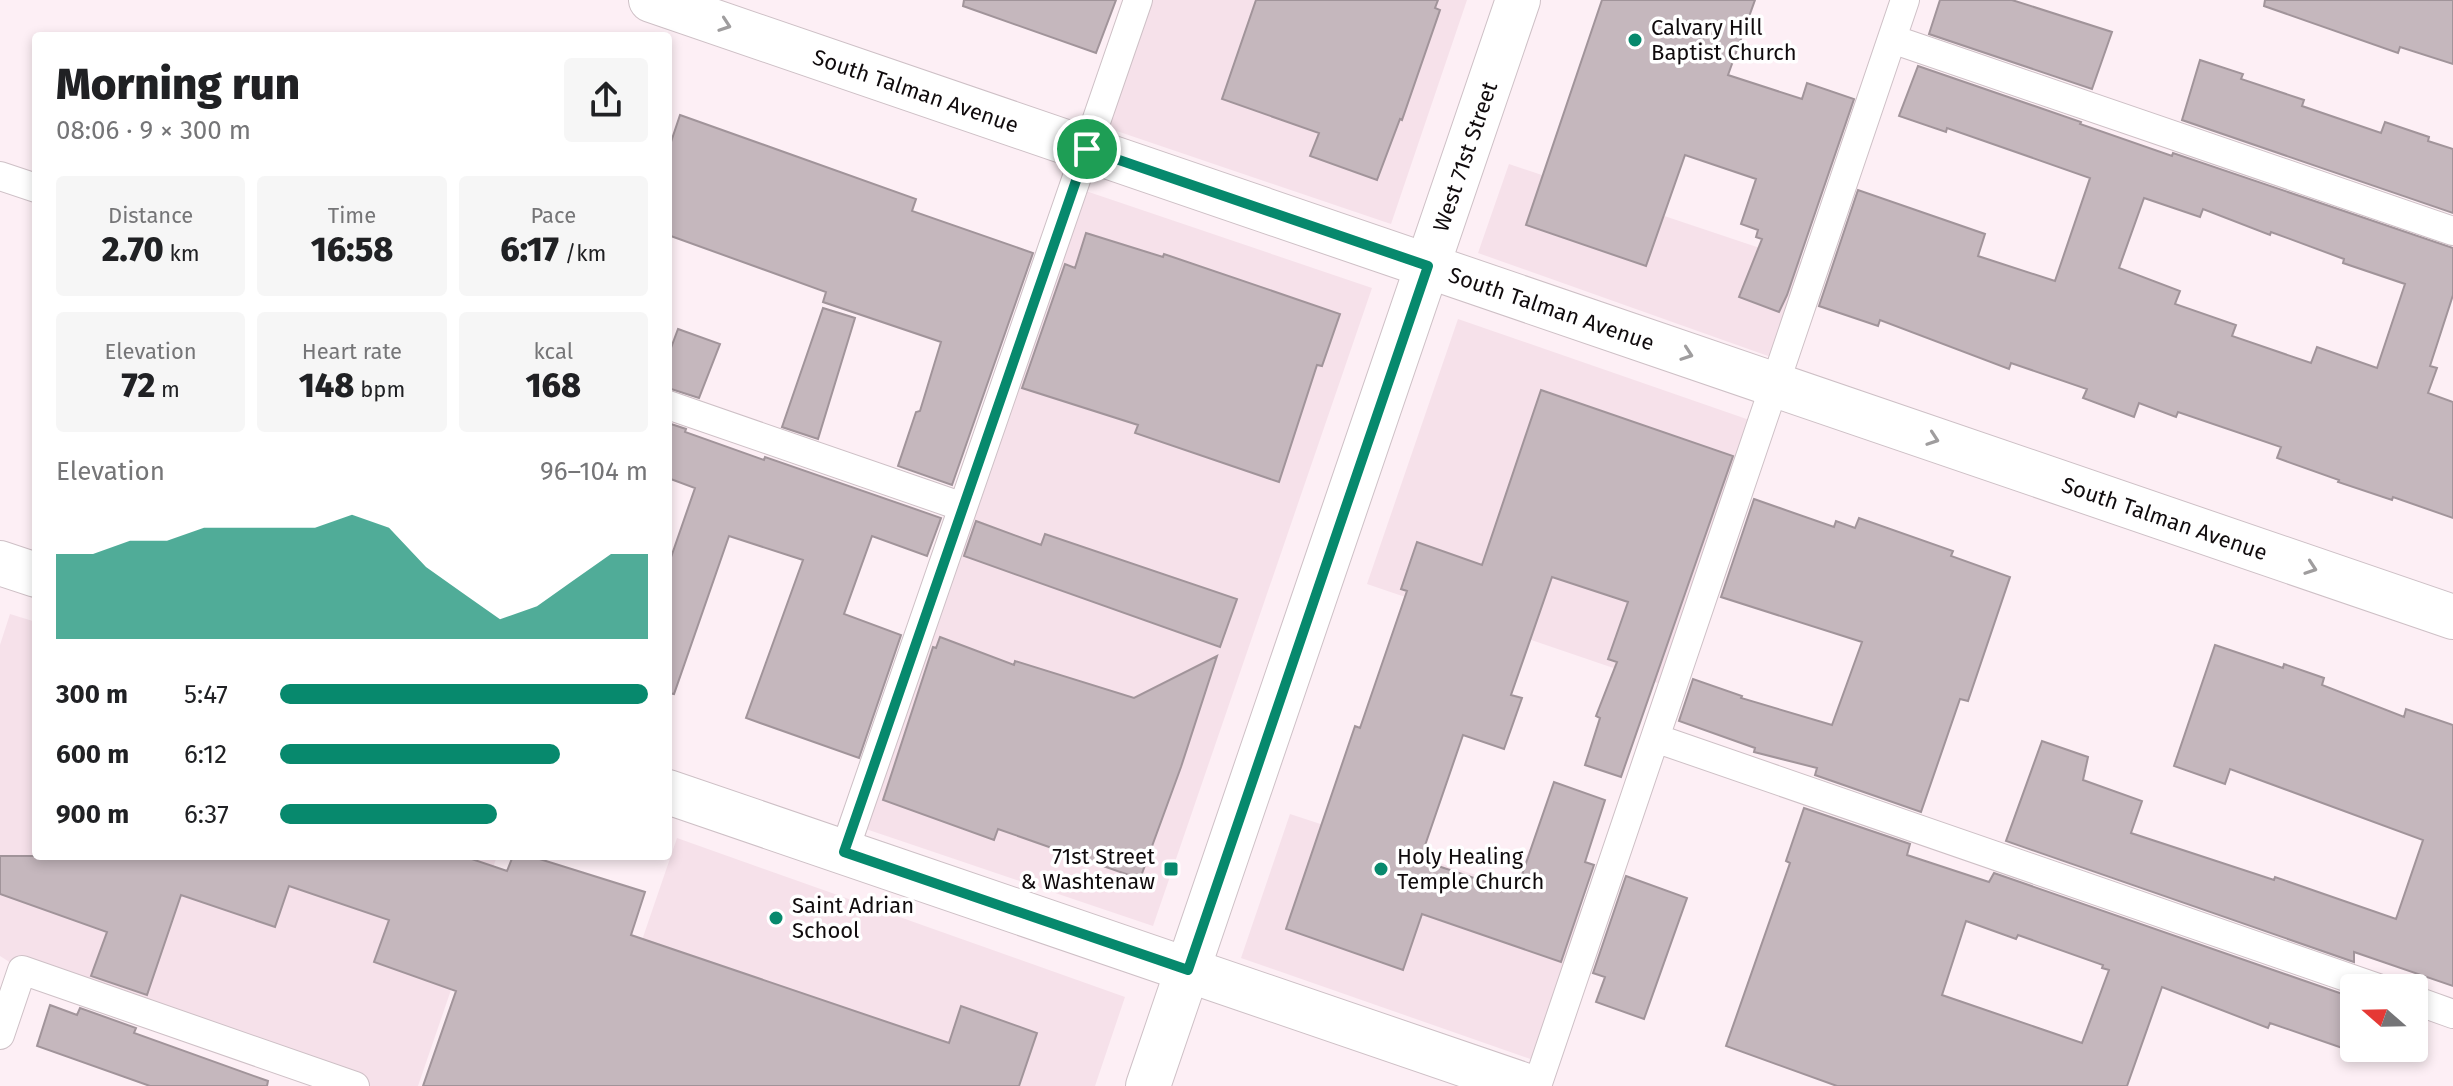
<!DOCTYPE html>
<html lang="en">
<head>
<meta charset="utf-8">
<style>
  :root { --surface:#fff; --page:#f6f6f6; --text:#202124; --muted:#757577; --accent:#07896d }
  body { margin:0; font-family:"Fira Sans",sans-serif; background:var(--page); color:var(--text); height:100vh; display:flex; flex-direction:column; font-size:30px; white-space:nowrap }
  * { box-sizing:border-box; margin:0 }
  p { font-size:26px; color:var(--muted) }
  .icon { flex:none; width:44px; height:44px; fill:none; stroke:currentColor; stroke-width:2; stroke-linecap:round; stroke-linejoin:round }
  .map { position:relative; flex:1; overflow:hidden }
  .details { position:absolute; left:32px; top:32px; width:640px; height:828px; display:flex; flex-direction:column; background:var(--surface); border-radius:8px; box-shadow:0 4px 12px #0003 }
  .details>* { flex:none }
  .needle { width:52px; rotate:290deg }
  .buttons { position:absolute; left:2340px; top:974px; display:grid; gap:16px }
  .buttons a { display:grid; place-items:center; width:88px; height:88px; border-radius:8px; background:var(--surface); box-shadow:0 4px 12px #0003; font-size:40px }
  .pin { position:absolute; display:grid; place-items:center; width:68px; height:68px; color:#fff; margin:-34px; border:4px solid #fff; border-radius:50%; box-shadow:0 2px 8px #0007 }
  .round { display:grid; place-items:center; flex:none; width:84px; height:84px; border-radius:8px; background:var(--page) }
  .headline { display:flex; align-items:center; justify-content:space-between; height:136px; padding:0 24px }
  h1 { font-size:44px; font-weight:800; line-height:60px }
  .stats { display:grid; grid-template-columns:repeat(3,1fr); gap:12px; height:136px; padding:8px 24px }
  .stats div { display:grid; align-content:center; border-radius:8px; background:var(--page); text-align:center }
  .stats b { font-size:34px; font-weight:800 }
  .stats small { font-size:22px; font-weight:400 }
  .stats p { font-size:22px }
  .chart { height:224px; padding:16px 24px }
  .chart p { display:flex; justify-content:space-between }
  .chart svg { width:100%; height:144px; margin-top:8px; fill:var(--accent); opacity:.7 }
  ul { padding:0 24px; list-style:none; font-size:26px }
  li { display:grid; grid-template-columns:128px 96px 1fr; align-items:center; height:60px }
  li i { height:20px; border-radius:10px; background:var(--accent) }
  .map>svg:first-child { display:block }
</style>
</head>
<body>
<div class="map">
<svg width="2453" height="1086" viewBox="0 0 2453 1086">
  <rect width="100%" height="100%" fill="#fdeff5"/>
  <!-- built -->
  <path fill="#f6e1ea" d="M 1138,0 L 1467,0 L 1391,224 L 1096,124 Z
    M 1509,164 L 1814,266 L 1782,361 L 1478,253 Z
    M 1074,187 L 1372,288 L 1153,926 L 854,825 Z
    M 1458,319 L 1761,424 L 1672,688 L 1367,584 Z
    M 10,614 L 36,622 L 36,856 L 497,856 L 418,1086 L 355,1086 L 22,970 L 0,956 L 0,645 Z
    M 1290,814 L 1595,914 L 1545,1064 L 1241,958 Z
    M 677,838 L 1125,997 L 1095,1086 L 592,1086 Z"/>
  <!-- building -->
  <path fill="#c5b7bd" stroke="#a1949a" stroke-width="2" fill-rule="evenodd" d="M 964,0 L 1116,0 L 1096,53 L 963,6 Z
    M 1256,0 L 1438,0 L 1435,8 L 1440,10 L 1402,120 L 1400,119 L 1377,180 L 1310,156 L 1319,133 L 1222,99 Z
    M 1602,0 L 1755,0 L 1728,75 L 1802,99 L 1807,83 L 1854,99 L 1787,295 L 1779,312 L 1739,297 L 1762,239 L 1756,237 L 1758,230 L 1741,224 L 1756,179 L 1685,155 L 1646,266 L 1526,225 Z
    M 1940,0 L 2012,0 L 2112,32 L 2092,89 L 1929,34 Z
    M 2265,0 L 2453,0 L 2453,64 L 2400,47 L 2398,53 L 2264,6 Z
    M 2200,60 L 2243,74 L 2241,79 L 2304,100 L 2302,106 L 2381,133 L 2385,122 L 2429,137 L 2428,141 L 2453,149 L 2453,213 L 2182,120 Z
    M 1918,66 L 2081,122 L 2080,124 L 2172,156 L 2173,153 L 2453,248 L 2453,295 L 2430,366 L 2437,368 L 2428,393 L 2453,402 L 2453,518 L 2393,497 L 2392,500 L 2338,482 L 2339,480 L 2277,458 L 2281,447 L 2178,412 L 2176,417 L 2139,403 L 2134,417 L 2083,398 L 2087,389 L 2011,363 L 2009,369 L 1880,320 L 1878,326 L 1819,306 L 1858,190 L 1985,234 L 1978,256 L 2055,281 L 2090,178 L 1947,128 L 1946,132 L 1899,116 ZM 2144,198 L 2200,217 L 2203,209 L 2270,235 L 2271,232 L 2344,259 L 2343,263 L 2405,284 L 2377,368 L 2317,347 L 2311,363 L 2232,336 L 2236,325 L 2175,304 L 2180,291 L 2119,268 Z
    M 680,115 L 916,199 L 912,211 L 1033,253 L 952,485 L 898,466 L 916,412 L 920,411 L 941,342 L 823,302 L 826,292 L 668,235 L 668,151 Z
    M 1086,233 L 1163,257 L 1164,254 L 1340,314 L 1322,366 L 1317,365 L 1279,482 L 1135,433 L 1138,425 L 1022,388 L 1065,264 L 1075,268 Z
    M 823,308 L 855,318 L 818,439 L 782,427 Z
    M 678,329 L 720,344 L 699,398 L 668,388 L 668,356 Z
    M 1541,390 L 1733,456 L 1621,777 L 1585,765 L 1600,718 L 1596,716 L 1617,662 L 1608,659 L 1628,602 L 1552,577 L 1511,695 L 1522,698 L 1504,749 L 1463,735 L 1420,860 L 1516,892 L 1554,782 L 1605,800 L 1585,862 L 1594,865 L 1561,962 L 1422,914 L 1403,970 L 1286,929 L 1355,726 L 1360,728 L 1407,591 L 1401,589 L 1417,542 L 1482,565 Z
    M 668,423 L 686,429 L 685,432 L 764,460 L 765,457 L 941,518 L 927,556 L 872,536 L 844,614 L 901,635 L 859,758 L 746,718 L 803,560 L 729,536 L 674,694 L 668,693 L 668,566 L 695,488 L 668,478 Z
    M 1754,499 L 1834,527 L 1836,521 L 1855,528 L 1859,518 L 1953,551 L 1951,556 L 2010,577 L 1968,701 L 1960,699 L 1921,812 L 1815,775 L 1817,768 L 1754,752 L 1755,748 L 1679,721 L 1693,679 L 1742,696 L 1741,698 L 1832,725 L 1862,642 L 1721,597 Z
    M 976,521 L 1041,545 L 1045,534 L 1237,599 L 1220,647 L 964,556 Z
    M 940,637 L 1014,665 L 1015,661 L 1134,698 L 1217,656 L 1181,767 L 1140,879 L 998,829 L 994,840 L 883,800 L 933,647 L 936,648 Z
    M 2215,645 L 2283,668 L 2284,664 L 2324,678 L 2322,685 L 2404,717 L 2406,709 L 2453,725 L 2453,986 L 2354,952 L 2354,962 L 2006,841 L 2042,741 L 2088,757 L 2083,780 L 2142,801 L 2131,833 L 2274,880 L 2275,877 L 2396,919 L 2423,840 L 2230,769 L 2225,784 L 2174,766 Z
    M 1804,808 L 1910,844 L 1907,855 L 1989,882 L 1994,873 L 2354,998 L 2354,1052 L 2270,1023 L 2268,1028 L 2162,987 L 2127,1086 L 1837,1086 L 1726,1046 L 1790,863 L 1786,861 ZM 1966,921 L 2016,939 L 2018,935 L 2103,965 L 2102,968 L 2109,970 L 2082,1043 L 1942,995 Z
    M 0,856 L 463,856 L 507,871 L 513,856 L 530,856 L 645,892 L 631,935 L 949,1043 L 961,1006 L 1037,1033 L 1019,1086 L 423,1086 L 456,991 L 374,962 L 389,920 L 289,886 L 275,927 L 181,895 L 147,995 L 91,976 L 107,932 L 0,894 Z
    M 1626,876 L 1687,898 L 1644,1019 L 1596,1002 L 1605,977 L 1593,973 Z
    M 50,1005 L 77,1015 L 80,1008 L 136,1028 L 134,1033 L 268,1081 L 267,1086 L 150,1086 L 37,1046 Z"/>
  <g fill="none" stroke-linecap="round" stroke-linejoin="round">
    <!-- lane casing -->
    <g stroke="#cec0c6" stroke-width="30">
      <path id="lane" d="M 1892,39 L 2453,231
        M 0,176 L 36,188
        M 668,405 L 963,507
        M 1655,738 L 2378,988
        M 844,852 L 1138,0
        M 2414,1000 L 2453,1014
        M 0,1035 L 22,970 L 355,1086
        M 1537,1086 L 1905,0"/>
    </g>
    <!-- street casing -->
    <g stroke="#cec0c6" stroke-width="46">
      <g id="street">
        <path id="s1" d="M 651,0 L 2453,617"/>
        <path d="M 0,563 L 36,575"/>
        <path d="M 668,792 L 1527,1086"/>
      </g>
    </g>
    <!-- secondary casing -->
    <g stroke="#cec0c6" stroke-width="46">
      <g id="secondary">
        <path id="s2" d="M 1148,1086 L 1518,0"/>
      </g>
    </g>
    <!-- lane -->
    <use href="#lane" stroke="#fff" stroke-width="28"/>
    <!-- street -->
    <use href="#street" stroke="#fff" stroke-width="44"/>
    <!-- secondary -->
    <use href="#secondary" stroke="#fff" stroke-width="44"/>
  </g>
  <!-- one-way arrows -->
  <defs><path id="oneway-chevron" d="M-2-3.5L2.5 0L-2 3.5" fill="none" stroke-width="1.6" stroke-linecap="round" stroke-linejoin="round" transform="scale(2)"/></defs>
  <g stroke="#9f9d9e">
    <use href="#oneway-chevron" transform="translate(725 25) rotate(19)"/>
    <use href="#oneway-chevron" transform="translate(1687 354) rotate(19)"/>
    <use href="#oneway-chevron" transform="translate(1933 439) rotate(19)"/>
    <use href="#oneway-chevron" transform="translate(2311 568) rotate(19)"/>
  </g>
  <g fill="none" stroke-linecap="round" stroke-linejoin="round">
    <!-- route casing -->
    <g stroke="#fff" stroke-width="16">
      <path id="route" d="M 1087,149 L 1428,266 L 1188,970 L 844,852 Z"/>
    </g>
    <!-- route -->
    <use href="#route" stroke="#07896d" stroke-width="10"/>
  </g>
  <!-- markers -->
  <g fill="#07896d" stroke="#fff" stroke-width="3">
    <circle cx="1635" cy="40" r="8"/>
    <rect x="1163" y="861" width="16" height="16" rx="4"/>
    <circle cx="1381" cy="869" r="8"/>
    <circle cx="776" cy="918" r="8"/>
  </g>
  <g text-anchor="middle" stroke-width="7" stroke-linejoin="round" paint-order="stroke">
    <!-- poi labels -->
    <g font-size="22" fill="#100b0d" stroke="#fff" text-anchor="start">
      <text x="1651" y="35">Calvary Hill<tspan x="1651" dy="25">Baptist Church</tspan></text>
      <text x="1155" y="864" text-anchor="end">71st Street<tspan x="1155" dy="25">&amp; Washtenaw</tspan></text>
      <text x="1397" y="864">Holy Healing<tspan x="1397" dy="25">Temple Church</tspan></text>
      <text x="792" y="913">Saint Adrian<tspan x="792" dy="25">School</tspan></text>
    </g>
    <!-- street labels -->
    <g font-size="22" fill="#100b0d" stroke="#fff">
      <text dy="8" stroke="none"><textPath href="#s1" startOffset="280">South Talman Avenue</textPath></text>
      <text dy="8" stroke="none"><textPath href="#s2" startOffset="982">West 71st Street</textPath></text>
      <text dy="8" stroke="none"><textPath href="#s1" startOffset="952">South Talman Avenue</textPath></text>
      <text dy="8" stroke="none"><textPath href="#s1" startOffset="1600">South Talman Avenue</textPath></text>
    </g>
  </g>
</svg>
<div class="buttons">
<a><svg class="needle" viewBox="-14 -14 28 28"><path d="M0-13l5 13h-10z" fill="#e53935"/><path d="M0 13l5-13h-10z" fill="#757577"/></svg></a>
</div>
<div class="pin" style="left:1087px;top:149px;background:#1e9e55"><svg class="icon" aria-label="arrive" viewBox="0 0 24 24"><path d="M6 21V4h12l-3 4 3 4H6"/></svg></div>
<section class="details">
<div class="headline"><div><h1>Morning run</h1><p>08:06 · 9 × 300 m</p></div><a class="round"><svg class="icon" aria-label="share" viewBox="0 0 24 24"><path d="M12 15V3M7 8l5-5 5 5M5 13v7h14v-7"/></svg></a></div>
<div class="stats">
<div><p>Distance</p><b>2.70<small> km</small></b></div>
<div><p>Time</p><b>16:58</b></div>
<div><p>Pace</p><b>6:17<small> /km</small></b></div>
</div>
<div class="stats">
<div><p>Elevation</p><b>72<small> m</small></b></div>
<div><p>Heart rate</p><b>148<small> bpm</small></b></div>
<div><p>kcal</p><b>168</b></div>
</div>
<div class="chart"><p><span>Elevation</span>96–104 m</p>
<svg viewBox="0 0 160 44" preserveAspectRatio="none"><path d="M0 44V18L10 18L20 14L30 14L40 10L50 10L60 10L70 10L80 6L90 10L100 22L110 30L120 38L130 34L140 26L150 18L160 18V44z"/></svg>
</div>
<ul>
<li><b>300 m</b>5:47<i style="width:100%"></i></li>
<li><b>600 m</b>6:12<i style="width:76%"></i></li>
<li><b>900 m</b>6:37<i style="width:59%"></i></li>
</ul>
</section>
</div>
</body>
</html>
